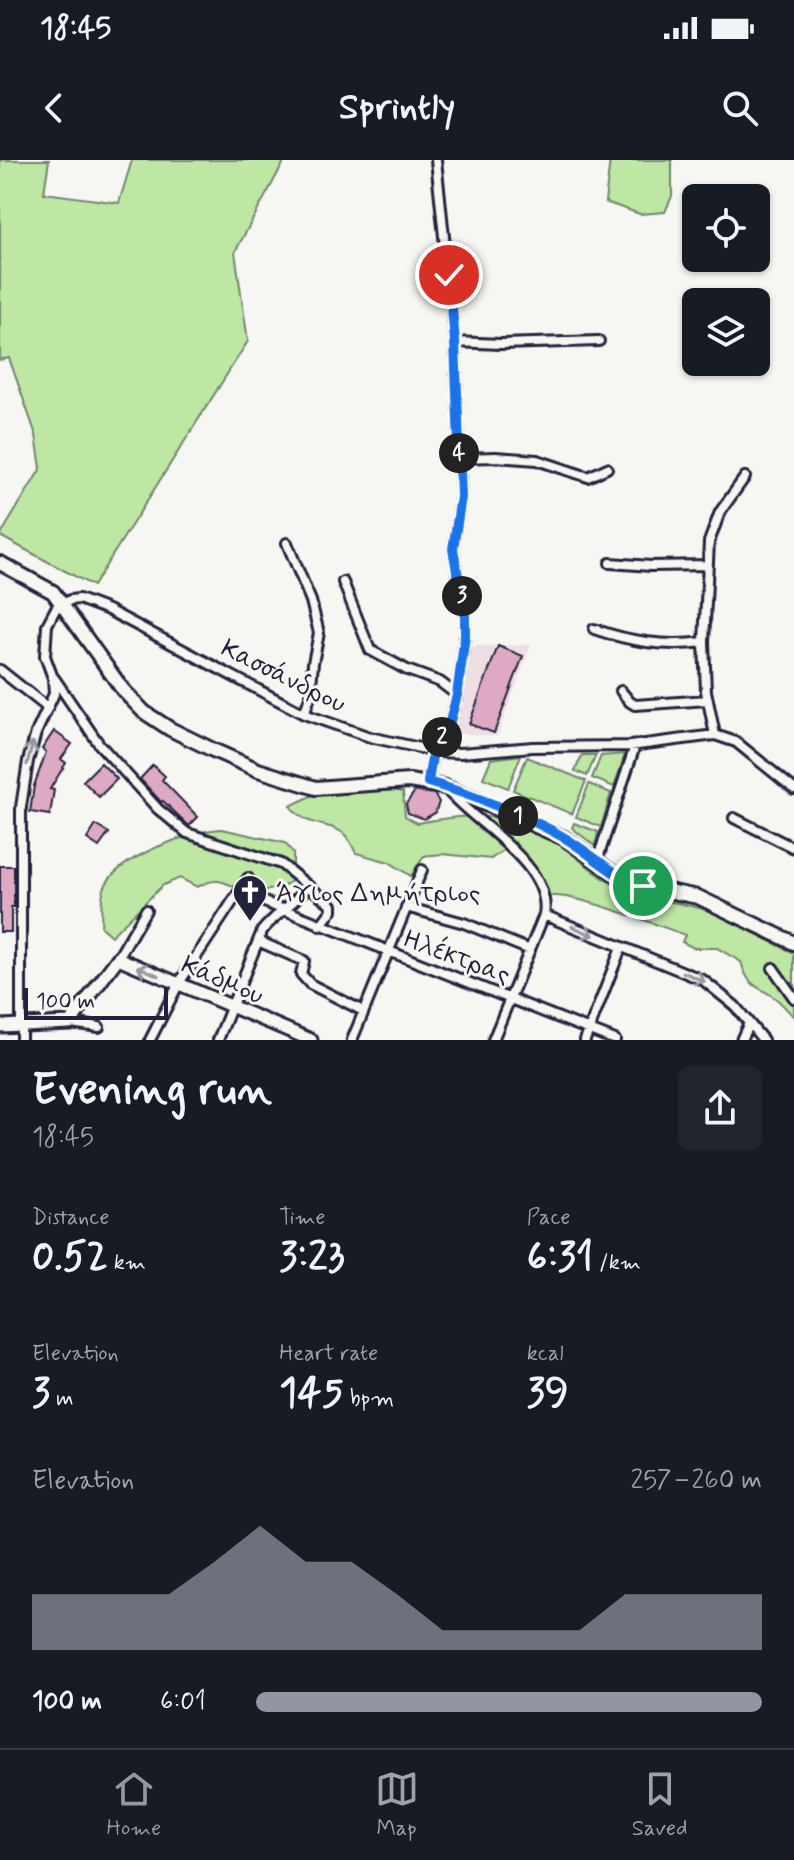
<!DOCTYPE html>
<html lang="en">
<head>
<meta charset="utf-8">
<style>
  :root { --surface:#171b24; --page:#20242c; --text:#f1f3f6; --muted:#9ea1a6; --line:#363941; --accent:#9495a2 }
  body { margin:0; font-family:Mynerve,sans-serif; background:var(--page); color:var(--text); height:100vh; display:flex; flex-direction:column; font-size:30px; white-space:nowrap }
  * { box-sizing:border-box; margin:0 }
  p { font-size:26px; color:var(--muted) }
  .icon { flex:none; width:44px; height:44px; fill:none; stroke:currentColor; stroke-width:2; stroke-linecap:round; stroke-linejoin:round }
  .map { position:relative; height:880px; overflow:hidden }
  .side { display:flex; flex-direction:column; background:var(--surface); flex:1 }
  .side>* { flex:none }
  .tools { position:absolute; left:682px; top:24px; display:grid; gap:16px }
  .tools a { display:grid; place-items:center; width:88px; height:88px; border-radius:12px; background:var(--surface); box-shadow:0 2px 6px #0004; font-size:40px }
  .scale { position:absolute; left:24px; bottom:20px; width:144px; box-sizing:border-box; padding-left:8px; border:4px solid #22223b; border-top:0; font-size:22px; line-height:28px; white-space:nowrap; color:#22223b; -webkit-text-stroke:6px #f6f6f2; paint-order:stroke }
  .pin { position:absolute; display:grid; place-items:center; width:68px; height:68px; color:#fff; margin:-34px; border:4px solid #fff; border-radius:50%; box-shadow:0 2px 8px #0007 }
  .km { position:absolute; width:40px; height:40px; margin:-20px; border-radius:50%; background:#222; color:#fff; font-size:22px; line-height:40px; text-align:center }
  .round { display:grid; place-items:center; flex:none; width:84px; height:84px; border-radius:12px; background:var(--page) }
  .overview { display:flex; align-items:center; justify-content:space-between; height:136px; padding:0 32px }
  h1 { font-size:44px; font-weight:700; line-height:60px }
  .stats { display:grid; grid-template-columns:repeat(3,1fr); gap:12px; height:136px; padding:8px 32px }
  .stats div { display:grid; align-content:center }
  .stats b { font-size:40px; font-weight:700 }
  .stats small { font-size:22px; font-weight:400 }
  .stats p { font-size:22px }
  .chart { height:224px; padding:16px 32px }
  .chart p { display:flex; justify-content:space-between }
  .chart svg { width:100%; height:144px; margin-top:8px; fill:var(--accent); opacity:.7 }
  ul { padding:0 32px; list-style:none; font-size:26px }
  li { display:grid; grid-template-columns:128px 96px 1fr; align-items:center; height:60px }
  li i { height:20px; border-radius:10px; background:var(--accent) }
  .status { display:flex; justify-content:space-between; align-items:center; height:56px; padding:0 40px; background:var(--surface); direction:ltr }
  .status svg { height:22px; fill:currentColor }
  header { display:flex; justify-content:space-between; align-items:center; height:104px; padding:0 32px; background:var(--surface); font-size:36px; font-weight:700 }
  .menu { display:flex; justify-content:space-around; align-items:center; height:112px; border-top:2px solid var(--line); background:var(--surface); font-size:22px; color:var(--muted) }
  .menu a { display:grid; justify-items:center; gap:4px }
  .menu .selected { color:var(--accent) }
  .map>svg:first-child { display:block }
</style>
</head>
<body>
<div class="status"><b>18:45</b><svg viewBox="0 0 49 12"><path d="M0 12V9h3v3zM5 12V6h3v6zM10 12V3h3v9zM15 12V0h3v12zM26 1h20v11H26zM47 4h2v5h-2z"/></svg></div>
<header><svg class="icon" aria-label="back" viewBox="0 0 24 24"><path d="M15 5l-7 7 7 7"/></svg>Sprintly<svg class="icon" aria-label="search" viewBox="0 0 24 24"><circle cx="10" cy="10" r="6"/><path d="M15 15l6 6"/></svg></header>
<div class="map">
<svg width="794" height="880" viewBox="0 0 794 880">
  <rect width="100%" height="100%" fill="#f6f6f2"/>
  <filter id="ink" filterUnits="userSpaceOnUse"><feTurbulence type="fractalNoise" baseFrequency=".0125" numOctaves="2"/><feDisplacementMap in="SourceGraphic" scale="16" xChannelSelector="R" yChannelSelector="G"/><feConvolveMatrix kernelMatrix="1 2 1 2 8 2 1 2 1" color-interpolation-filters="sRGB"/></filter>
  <g filter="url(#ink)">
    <!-- built -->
    <path fill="#eedfe4" d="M 531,485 L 497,576 L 447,573 L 468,486 Z"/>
    <!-- green -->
    <path fill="#bee7a3" stroke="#70846f" stroke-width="2" d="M 0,0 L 49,0 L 44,33 L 119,43 L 132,0 L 285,0 L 235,92 L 248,181 L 93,426 L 0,376 L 41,308 L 36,275 L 9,198 L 0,200 Z
      M 610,0 L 672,0 L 672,36 L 665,52 L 640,54 L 605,42 Z
      M 625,594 L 614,627 L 592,618 L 601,596 Z
      M 521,595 L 508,628 L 483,618 L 491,599 Z
      M 582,595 L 596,595 L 587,616 L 575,611 Z
      M 527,597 L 586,621 L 572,654 L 513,630 Z
      M 589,624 L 611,633 L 601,667 L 576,657 Z
      M 387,629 L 403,632 L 405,656 L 417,663 C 472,653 507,650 557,683 C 580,698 598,718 623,729 C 649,741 679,741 706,750 C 735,760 766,780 794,793 L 794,857 C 788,851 782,843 775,838 C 755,824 749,828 741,802 L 717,788 L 694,788 L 682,782 L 685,775 C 657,765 573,732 548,736 L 534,708 L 522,695 L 515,682 L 491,699 L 442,694 L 424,696 L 411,716 L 389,702 L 356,693 C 353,688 350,680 346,676 C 331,660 310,671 290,646 L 311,636 Z
      M 574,663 L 598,672 L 595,686 L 572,668 Z
      M 222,669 L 285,683 L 293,693 L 293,720 C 279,732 257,732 239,728 C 230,726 224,720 215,721 C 209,721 203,724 197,727 L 180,718 L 163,725 L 111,776 L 101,767 C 102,756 100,740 104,729 C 114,698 192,670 222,669 Z"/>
    <!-- building -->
    <path fill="#dda9c3" stroke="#22223b" stroke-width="2" d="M 498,486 L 523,496 L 494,573 L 469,564 Z
      M 54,571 L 72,584 L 61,599 L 66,603 L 50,629 L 54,630 L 50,655 L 30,652 L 34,626 L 46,592 L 42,589 Z
      M 101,603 L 117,619 L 99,637 L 83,621 Z
      M 153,605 L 165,616 L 162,620 L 198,657 L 189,666 L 163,641 L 161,642 L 140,619 Z
      M 415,631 L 434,634 L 439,642 L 435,653 L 424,659 L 408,653 L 406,644 Z
      M 96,665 L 109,673 L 99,687 L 87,679 Z
      M 0,706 L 14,706 L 14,747 L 11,747 L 11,772 L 0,772 Z"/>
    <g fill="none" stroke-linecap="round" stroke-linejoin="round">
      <!-- street casing -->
      <g stroke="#22223b" stroke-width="14">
        <path id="street" d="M 436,0 L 455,182 L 501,184 L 599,181
          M 460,298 L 496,297 L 537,300 L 588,317 L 607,308
          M 287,383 L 311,441 L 319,473 L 313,503 L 310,537 L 304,554
          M 610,403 L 651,406 L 708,405
          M 343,422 L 370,490 L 407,510 L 440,522 L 457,535
          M 594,469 C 631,482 665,487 704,482
          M 0,510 L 48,548
          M 54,518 L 99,584 L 158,649 L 187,673 L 281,704 L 332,745 L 332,750 L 320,766
          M 621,531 L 630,542 L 635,545 L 708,540
          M 715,575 L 706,531 L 704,482 L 709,382 L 720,352 L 745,317
          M 428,622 L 433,591 L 449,565 L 457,535 L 465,476 L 465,454 L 453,389 L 461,337 L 455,182
          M 448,631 C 474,663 553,705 544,755 L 493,880
          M 734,658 L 794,688
          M 597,701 L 635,586
          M 239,732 L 615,880
          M 406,747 L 464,763 L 530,790
          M 544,755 L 703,820 L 735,846 L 763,880
          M 258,781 L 304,801 L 301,814 L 310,824 L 363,851
          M 118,798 L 146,750
          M 773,808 L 794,838
          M 70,863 L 99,867
          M 21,880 L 21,647 L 28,601 L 36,573 L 54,534 L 53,518 L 45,496 L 47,465 L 56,448 L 70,440 L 79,439 L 108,450 L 304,554 L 370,577 L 438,592 L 460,593 L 533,587 L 630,586 L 715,575 L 736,582 L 794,629
          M 150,880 L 179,823 L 248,718
          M 218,880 L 262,771 C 274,755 293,745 307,727
          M 352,880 L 422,710
          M 585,880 L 621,788
          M 741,880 L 749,863"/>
      </g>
      <!-- secondary casing -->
      <g stroke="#22223b" stroke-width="17">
        <path id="secondary" d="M 0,866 L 70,863 L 118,798 L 311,880"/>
      </g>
      <!-- primary casing -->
      <g stroke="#22223b" stroke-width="18">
        <path id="primary" d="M 0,403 L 53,432 L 123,530 L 144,552 L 170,569 L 213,590 L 258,610 L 316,628 L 409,621 L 445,627 L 564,678 L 623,720 L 643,726 L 698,737 L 794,783"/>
      </g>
      <!-- street -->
      <use href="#street" stroke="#f6f6f2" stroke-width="8"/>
      <!-- secondary -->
      <use href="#secondary" stroke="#f6f6f2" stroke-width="11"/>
      <!-- primary -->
      <use href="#primary" stroke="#f6f6f2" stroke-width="12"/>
    </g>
    <!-- one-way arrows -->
    <defs><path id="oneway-shaft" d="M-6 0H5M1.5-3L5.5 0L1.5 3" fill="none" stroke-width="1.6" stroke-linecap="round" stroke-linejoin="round" transform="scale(2)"/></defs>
    <g stroke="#9797a0">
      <use href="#oneway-shaft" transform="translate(30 593) rotate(-75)"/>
      <use href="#oneway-shaft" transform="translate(583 771) rotate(23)"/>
      <use href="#oneway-shaft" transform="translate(148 811) rotate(-157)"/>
      <use href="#oneway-shaft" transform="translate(694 817) rotate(24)"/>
    </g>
  </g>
  <g fill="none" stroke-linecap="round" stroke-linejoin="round" filter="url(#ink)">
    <!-- route casing -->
    <g stroke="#fff" stroke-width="16">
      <path id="route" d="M 449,115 L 455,182 L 461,337 L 453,389 L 465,454 L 465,476 L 457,535 L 449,565 L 433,591 L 428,622 C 470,634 527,656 565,678 C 592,694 612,716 643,726"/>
    </g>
    <!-- route -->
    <use href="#route" stroke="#1a73e8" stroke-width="10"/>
  </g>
  <!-- icons -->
  <defs>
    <g id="church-pin" transform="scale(1.8)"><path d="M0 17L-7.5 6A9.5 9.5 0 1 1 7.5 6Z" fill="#22223b" stroke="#f6f6f2"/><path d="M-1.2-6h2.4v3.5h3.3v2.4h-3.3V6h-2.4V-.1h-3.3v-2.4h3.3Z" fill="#fff"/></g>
  </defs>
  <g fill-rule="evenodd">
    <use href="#church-pin" x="250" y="732"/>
  </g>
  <g text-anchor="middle" stroke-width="6" stroke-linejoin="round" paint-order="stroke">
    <!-- street labels -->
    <g font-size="26" fill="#22223b" stroke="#f6f6f2">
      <text transform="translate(284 515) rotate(26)" y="9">Κασσάνδρου</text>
      <text transform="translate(457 796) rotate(20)" y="9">Ηλέκτρας</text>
      <text transform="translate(223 819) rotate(23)" y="9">Κάδμου</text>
    </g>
    <!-- poi labels -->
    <g font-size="26" fill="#22223b" stroke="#f6f6f2" text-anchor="start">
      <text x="276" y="741">Άγιος Δημήτριος</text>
    </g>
  </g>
</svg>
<div class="tools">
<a><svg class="icon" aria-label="locate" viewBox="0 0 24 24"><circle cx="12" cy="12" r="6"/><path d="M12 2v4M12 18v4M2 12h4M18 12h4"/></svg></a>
<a><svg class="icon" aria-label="layers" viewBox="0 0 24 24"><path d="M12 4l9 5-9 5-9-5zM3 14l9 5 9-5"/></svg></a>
</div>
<div class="scale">100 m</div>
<div class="pin" style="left:643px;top:726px;background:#1e9e55"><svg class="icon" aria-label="arrive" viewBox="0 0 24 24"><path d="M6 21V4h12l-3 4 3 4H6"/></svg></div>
<div class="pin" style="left:449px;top:115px;background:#d93025"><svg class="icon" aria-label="check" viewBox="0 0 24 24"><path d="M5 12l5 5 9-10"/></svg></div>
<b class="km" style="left:518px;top:656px">1</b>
<b class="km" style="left:442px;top:577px">2</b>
<b class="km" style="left:462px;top:436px">3</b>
<b class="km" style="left:459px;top:293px">4</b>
</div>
<section class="side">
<div class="overview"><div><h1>Evening run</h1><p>18:45</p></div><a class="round"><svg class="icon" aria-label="share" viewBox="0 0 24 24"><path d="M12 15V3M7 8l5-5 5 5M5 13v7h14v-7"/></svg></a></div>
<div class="stats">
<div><p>Distance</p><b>0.52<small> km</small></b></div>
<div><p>Time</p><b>3:23</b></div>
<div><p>Pace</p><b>6:31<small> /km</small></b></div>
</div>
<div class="stats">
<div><p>Elevation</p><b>3<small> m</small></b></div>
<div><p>Heart rate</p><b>145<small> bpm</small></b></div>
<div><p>kcal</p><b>39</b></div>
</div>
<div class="chart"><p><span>Elevation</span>257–260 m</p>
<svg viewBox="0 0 160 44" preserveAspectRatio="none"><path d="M0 44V27L10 27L20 27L30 27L40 17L50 6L60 17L70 17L80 27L90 38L100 38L110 38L120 38L130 27L140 27L150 27L160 27V44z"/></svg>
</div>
<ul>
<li><b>100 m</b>6:01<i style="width:100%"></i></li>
</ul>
</section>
<nav class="menu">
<a class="selected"><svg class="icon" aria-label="home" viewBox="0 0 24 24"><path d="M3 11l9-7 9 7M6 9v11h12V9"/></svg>Home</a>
<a><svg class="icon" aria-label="map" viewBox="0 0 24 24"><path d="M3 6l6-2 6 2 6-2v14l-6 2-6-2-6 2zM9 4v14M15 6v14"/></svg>Map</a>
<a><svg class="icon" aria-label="saved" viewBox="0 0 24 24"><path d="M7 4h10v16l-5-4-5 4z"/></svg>Saved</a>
</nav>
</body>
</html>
